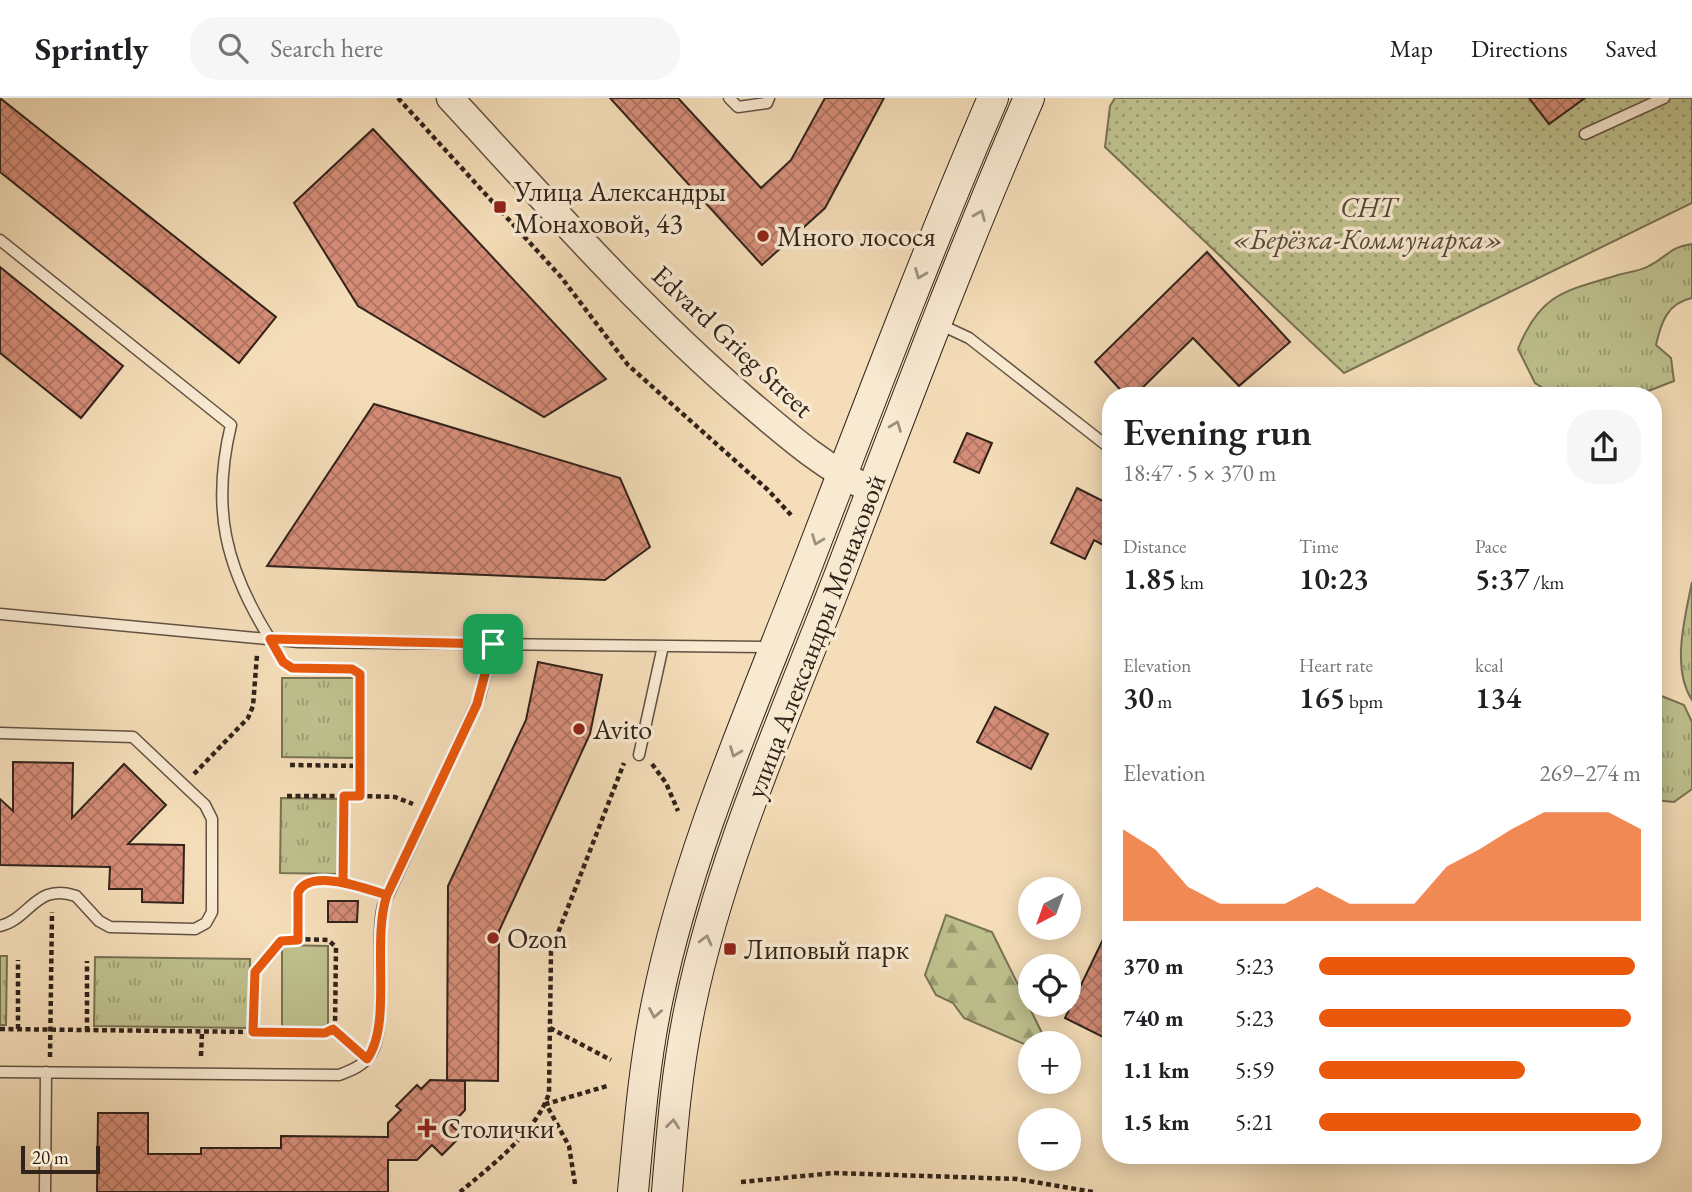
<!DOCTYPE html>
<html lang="en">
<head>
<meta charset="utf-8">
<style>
  :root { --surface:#fff; --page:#f6f6f6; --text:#202124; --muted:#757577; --line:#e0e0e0; --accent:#ea580c }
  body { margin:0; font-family:"EB Garamond",serif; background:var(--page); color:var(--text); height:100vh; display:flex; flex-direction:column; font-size:26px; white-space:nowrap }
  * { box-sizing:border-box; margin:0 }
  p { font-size:23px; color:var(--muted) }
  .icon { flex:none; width:38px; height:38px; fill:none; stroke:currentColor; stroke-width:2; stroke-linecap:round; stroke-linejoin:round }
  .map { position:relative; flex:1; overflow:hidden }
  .drawer { position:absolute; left:1102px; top:289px; width:560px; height:777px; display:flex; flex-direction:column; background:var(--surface); border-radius:28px; box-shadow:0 4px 18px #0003 }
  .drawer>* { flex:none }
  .needle { width:46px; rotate:221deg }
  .controls { position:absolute; left:1018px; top:779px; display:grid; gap:14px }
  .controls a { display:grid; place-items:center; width:63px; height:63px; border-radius:50%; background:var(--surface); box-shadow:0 4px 18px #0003; font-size:35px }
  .scale { position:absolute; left:21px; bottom:18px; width:79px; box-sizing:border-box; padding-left:7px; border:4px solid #31231a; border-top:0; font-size:19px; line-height:24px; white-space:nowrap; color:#31231a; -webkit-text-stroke:5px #f8e9d1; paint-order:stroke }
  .pin { position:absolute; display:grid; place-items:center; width:60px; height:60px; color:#fff; margin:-30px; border-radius:14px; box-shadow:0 4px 10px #0006 }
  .round { display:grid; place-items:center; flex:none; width:74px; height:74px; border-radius:28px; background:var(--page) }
  .summary { display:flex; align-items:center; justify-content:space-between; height:119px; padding:0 21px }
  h1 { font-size:38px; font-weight:600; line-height:52px }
  .figures { display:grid; grid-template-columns:repeat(3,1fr); gap:10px; height:119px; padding:7px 21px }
  .figures div { display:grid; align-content:center }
  .figures b { font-size:30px; font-weight:600 }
  .figures small { font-size:19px; font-weight:400 }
  .figures p { font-size:19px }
  .chart { height:196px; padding:14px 21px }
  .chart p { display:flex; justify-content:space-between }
  .chart svg { width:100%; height:126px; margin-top:7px; fill:var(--accent); opacity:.7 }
  ul { padding:0 21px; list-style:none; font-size:23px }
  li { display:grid; grid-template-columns:112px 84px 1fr; align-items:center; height:52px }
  li i { height:18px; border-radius:9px; background:var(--accent) }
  header { display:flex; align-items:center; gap:42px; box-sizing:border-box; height:98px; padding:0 35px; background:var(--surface); border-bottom:2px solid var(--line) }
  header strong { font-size:33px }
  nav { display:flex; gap:38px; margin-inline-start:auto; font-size:24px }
  .search { width:490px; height:63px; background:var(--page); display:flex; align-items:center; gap:18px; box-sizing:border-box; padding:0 24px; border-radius:28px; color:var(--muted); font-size:26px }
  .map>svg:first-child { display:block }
</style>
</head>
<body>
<header>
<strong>Sprintly</strong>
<div class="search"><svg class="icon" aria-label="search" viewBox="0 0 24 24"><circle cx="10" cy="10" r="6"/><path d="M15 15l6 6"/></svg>Search here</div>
<nav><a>Map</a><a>Directions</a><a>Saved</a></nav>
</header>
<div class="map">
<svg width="1692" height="1094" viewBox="0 0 1692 1094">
  <defs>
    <pattern id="grass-tufts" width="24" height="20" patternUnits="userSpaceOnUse" patternTransform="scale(1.75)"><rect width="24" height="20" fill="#bec08d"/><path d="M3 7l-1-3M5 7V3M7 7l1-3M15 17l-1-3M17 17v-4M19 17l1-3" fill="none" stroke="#9b9c72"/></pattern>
    <pattern id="forest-firs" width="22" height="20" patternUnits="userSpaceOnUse" patternTransform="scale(1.75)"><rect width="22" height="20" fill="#bec08d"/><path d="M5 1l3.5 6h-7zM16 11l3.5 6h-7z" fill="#9b9c72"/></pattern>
    <pattern id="garden-dots" width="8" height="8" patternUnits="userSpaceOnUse" patternTransform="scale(1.75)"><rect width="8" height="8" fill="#bec08d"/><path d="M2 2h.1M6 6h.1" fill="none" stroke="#9b9c72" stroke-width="1.8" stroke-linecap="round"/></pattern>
    <pattern id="building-cross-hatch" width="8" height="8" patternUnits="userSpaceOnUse" patternTransform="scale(1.75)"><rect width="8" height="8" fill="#d68d78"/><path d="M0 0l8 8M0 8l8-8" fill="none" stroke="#ae7362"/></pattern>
  </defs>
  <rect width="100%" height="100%" fill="#f4ddb8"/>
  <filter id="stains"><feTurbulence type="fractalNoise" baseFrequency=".00286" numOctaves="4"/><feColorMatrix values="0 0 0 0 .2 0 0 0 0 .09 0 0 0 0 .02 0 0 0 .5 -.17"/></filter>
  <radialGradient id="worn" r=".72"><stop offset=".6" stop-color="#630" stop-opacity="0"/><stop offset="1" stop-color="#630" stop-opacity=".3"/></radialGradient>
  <!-- grass -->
  <path fill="url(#grass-tufts)" stroke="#787254" stroke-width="2" d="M 1692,146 L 1692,200 C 1667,205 1661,225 1656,247 L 1671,260 L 1674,283 L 1638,297 L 1622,295 L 1554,297 L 1535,285 L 1518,251 C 1540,196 1564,193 1618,177 C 1628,174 1640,173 1649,168 C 1669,158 1667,150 1692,146 Z
    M 1692,484 L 1692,602 C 1671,570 1685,519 1692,484 Z
    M 282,580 L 359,580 L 358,660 L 282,659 Z
    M 1654,595 L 1684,607 L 1692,624 L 1692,691 L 1674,704 L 1654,702 Z
    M 281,700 L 341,701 L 340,776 L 280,775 Z
    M 0,858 L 7,858 L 6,927 L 0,927 Z
    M 95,859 L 250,861 L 249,930 L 94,928 Z"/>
  <!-- forest -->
  <path fill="url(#forest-firs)" stroke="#787254" stroke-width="2" d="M 946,817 L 992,834 L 1047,945 L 1031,945 L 1031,949 L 964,920 L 953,905 L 936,897 L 925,877 Z"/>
  <!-- garden -->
  <path fill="url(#garden-dots)" stroke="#787254" stroke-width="2" d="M 1115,0 L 1692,0 L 1692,105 L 1344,275 L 1105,49 L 1110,8 Z"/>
  <!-- pitch -->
  <path fill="#bec08d" stroke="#787254" stroke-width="2" d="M 282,847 L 328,848 L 328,929 L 282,929 Z"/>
  <!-- building -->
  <path fill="url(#building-cross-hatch)" stroke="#31231a" stroke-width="2" d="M 0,0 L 276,219 L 239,265 L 0,74 Z
    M 610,0 L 678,0 L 761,90 L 791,62 L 825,0 L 884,0 L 825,110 L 762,167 Z
    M 1529,0 L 1585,0 L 1549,26 Z
    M 373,31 L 606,281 L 544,319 L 358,208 L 294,105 Z
    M 1207,154 L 1290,244 L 1239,288 L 1193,240 L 1134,298 L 1126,298 L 1095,264 Z
    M 0,169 L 123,268 L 81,320 L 0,255 Z
    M 374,306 L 620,380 L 650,449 L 605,482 L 267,468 Z
    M 967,335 L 992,345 L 979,375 L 954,364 Z
    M 1077,390 L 1111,407 L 1111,451 L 1094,442 L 1085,461 L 1051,445 Z
    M 538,564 L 602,577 L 590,636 L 499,833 L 498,983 L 447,982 L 448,788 L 526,622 Z
    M 995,609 L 1048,636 L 1031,671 L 977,644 Z
    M 13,664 L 73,665 L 72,720 L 124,666 L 166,707 L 128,746 L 184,747 L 183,805 L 142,804 L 142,791 L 109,791 L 110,769 L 0,767 L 0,701 L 13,713 Z
    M 328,803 L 358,803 L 357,824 L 328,824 Z
    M 1111,825 L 1111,943 L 1065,920 Z
    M 430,982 L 465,983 L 465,1012 L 451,1027 L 462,1037 L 442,1057 L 432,1047 L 417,1062 L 388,1062 L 388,1094 L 97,1094 L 98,1015 L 148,1015 L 148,1056 L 201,1056 L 201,1050 L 281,1050 L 281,1038 L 388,1039 L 388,1025 L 401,1012 L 396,1008 L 417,987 L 421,991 Z"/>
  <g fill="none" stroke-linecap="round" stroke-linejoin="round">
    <!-- service casing -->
    <g stroke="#625242" stroke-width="13">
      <path id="service" d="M 729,0 L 738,9 L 767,5 L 769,0
        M 1585,36 L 1664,0
        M 0,142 L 231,327 C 211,410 225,469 270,541
        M 939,226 L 969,240 L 1111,351
        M 0,516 L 299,544 L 773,549
        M 0,635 L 133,639 L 205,707 L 212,721 L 212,814 L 206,825 L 195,831 L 110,829 L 99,823 L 76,798 C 36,784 30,821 0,828
        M 639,657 L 663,548
        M 0,974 L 339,977 C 352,972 363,968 371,956 C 389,927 374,847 383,808 L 480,598 L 493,546
        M 45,1094 L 46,974"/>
    </g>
    <!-- tertiary casing -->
    <g stroke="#625242" stroke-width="29">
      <path id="tertiary" d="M 450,0 C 546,104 640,211 747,303 C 787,337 824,370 872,392"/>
    </g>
    <!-- secondary casing -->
    <g stroke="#31231a" stroke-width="32">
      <path id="secondary" d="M 633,1094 C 639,1030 644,967 657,904 C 688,752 753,608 808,465 C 868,309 927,153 993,0
        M 667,1094 C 672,1032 677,970 690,909 C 721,760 785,618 840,476 C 901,316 961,156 1029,0"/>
    </g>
    <!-- path -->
    <path stroke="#31231a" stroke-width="4.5" stroke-dasharray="5 3.5" stroke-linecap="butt" d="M 398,0 L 561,179 L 628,267 L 768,392 L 791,417
      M 282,561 L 292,570 L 352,571 L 359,574 L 360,698 L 395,699 L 413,706
      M 652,666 L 666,685 L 678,713
      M 290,667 L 361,668
      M 194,676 L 248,620 L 253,608 L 257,557
      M 287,698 L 344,698 L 343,784
      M 344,698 L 360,698
      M 297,841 L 328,842 L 336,849 L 335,929 L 325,935 L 253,934 L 254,876 L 282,843 L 297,841 L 298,795 C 309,771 353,786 372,793
      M 550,930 L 611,962
      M 0,931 L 253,934
      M 18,931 L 18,862
      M 333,931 L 353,949
      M 87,933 L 87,863
      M 201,958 L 202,934
      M 50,959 L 52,814
      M 741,1084 L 834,1075 L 1017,1081 L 1093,1094
      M 575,1086 L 569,1048 L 546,1006 L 607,988
      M 460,1094 C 489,1070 538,1032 549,995 L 551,853 L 624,665"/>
    <!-- service -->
    <use href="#service" stroke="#f8e9d1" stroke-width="10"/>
    <!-- tertiary -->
    <use href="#tertiary" stroke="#f8e9d1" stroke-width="26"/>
    <!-- secondary -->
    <use href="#secondary" stroke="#f8e9d1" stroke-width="30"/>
  </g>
  <!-- one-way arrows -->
  <defs><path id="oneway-chevron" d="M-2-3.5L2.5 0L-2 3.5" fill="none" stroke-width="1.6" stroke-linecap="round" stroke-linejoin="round" transform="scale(1.75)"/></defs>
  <g stroke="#9e907f">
    <use href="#oneway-chevron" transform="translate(980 117) rotate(-68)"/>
    <use href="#oneway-chevron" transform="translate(920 176) rotate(112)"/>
    <use href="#oneway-chevron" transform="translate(896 328) rotate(-69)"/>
    <use href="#oneway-chevron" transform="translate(817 442) rotate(111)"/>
    <use href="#oneway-chevron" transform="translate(735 654) rotate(111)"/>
    <use href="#oneway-chevron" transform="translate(706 842) rotate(-76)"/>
    <use href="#oneway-chevron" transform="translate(655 915) rotate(100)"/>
    <use href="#oneway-chevron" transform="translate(673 1026) rotate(-84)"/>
  </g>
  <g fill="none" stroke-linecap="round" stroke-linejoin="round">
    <!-- route casing -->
    <g stroke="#fff" stroke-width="14">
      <path id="route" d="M 493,546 L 477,606 L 387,797 C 367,791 309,769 298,795 L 298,842 L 281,843 L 255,874 L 253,934 L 325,935 L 333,931 L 367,961 C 393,926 371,844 387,797 L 343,784 L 344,698 L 360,698 L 360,576 L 352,571 L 292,570 L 283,564 L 270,541 L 493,546"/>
    </g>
    <!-- route -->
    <use href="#route" stroke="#ea580c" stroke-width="9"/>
  </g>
  <!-- markers -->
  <g fill="#8f2418" stroke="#f8e9d1" stroke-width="2.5">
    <rect x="493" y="102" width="14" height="14" rx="3.5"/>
    <circle cx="763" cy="138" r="7"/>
    <circle cx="579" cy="631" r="7"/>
    <circle cx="493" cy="840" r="7"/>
    <rect x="723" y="844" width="14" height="14" rx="3.5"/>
    <path d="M423.5 1019.5h7v7h7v7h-7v7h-7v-7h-7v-7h7z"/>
  </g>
  <g text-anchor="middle" stroke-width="7" stroke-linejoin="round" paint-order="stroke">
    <!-- poi labels -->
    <g font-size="28" fill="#31231a" stroke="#f8e9d1" text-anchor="start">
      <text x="514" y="103">Улица Александры<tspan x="514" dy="32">Монаховой, 43</tspan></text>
      <text x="777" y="148">Много лосося</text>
      <text x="593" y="641">Avito</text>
      <text x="507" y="850">Ozon</text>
      <text x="744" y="861">Липовый парк</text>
      <text x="441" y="1040">Столички</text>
    </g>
    <!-- park labels -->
    <g font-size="28" font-style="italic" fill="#544a37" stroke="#f8e9d1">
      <text x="1368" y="119">СНТ<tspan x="1368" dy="32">«Берёзка-Коммунарка»</tspan></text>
    </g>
    <!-- street labels -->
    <g font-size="28" fill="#31231a" stroke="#f8e9d1">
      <text transform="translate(733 243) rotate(43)" y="10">Edvard Grieg Street</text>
      <text transform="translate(815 538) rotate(-69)" y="10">улица Александры Монаховой</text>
    </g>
  </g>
  <rect width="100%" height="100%" filter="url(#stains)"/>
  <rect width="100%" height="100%" fill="url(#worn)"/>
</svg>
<div class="controls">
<a><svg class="needle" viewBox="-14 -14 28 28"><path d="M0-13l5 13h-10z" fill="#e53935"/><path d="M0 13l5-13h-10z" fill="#757577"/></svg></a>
<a><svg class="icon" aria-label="locate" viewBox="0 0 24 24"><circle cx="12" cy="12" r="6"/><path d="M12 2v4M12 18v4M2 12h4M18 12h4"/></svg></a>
<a>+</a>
<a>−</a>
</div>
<div class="scale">20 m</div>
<div class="pin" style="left:493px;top:546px;background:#1e9e55"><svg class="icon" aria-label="arrive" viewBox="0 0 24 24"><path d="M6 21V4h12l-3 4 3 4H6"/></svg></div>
<section class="drawer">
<div class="summary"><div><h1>Evening run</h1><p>18:47 · 5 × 370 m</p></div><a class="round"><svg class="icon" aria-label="share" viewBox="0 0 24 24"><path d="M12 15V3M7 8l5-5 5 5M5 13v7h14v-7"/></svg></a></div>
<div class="figures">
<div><p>Distance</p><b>1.85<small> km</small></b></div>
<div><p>Time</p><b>10:23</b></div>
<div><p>Pace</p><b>5:37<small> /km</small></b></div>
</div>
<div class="figures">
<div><p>Elevation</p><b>30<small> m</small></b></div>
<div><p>Heart rate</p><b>165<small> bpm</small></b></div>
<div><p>kcal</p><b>134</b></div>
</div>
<div class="chart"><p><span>Elevation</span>269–274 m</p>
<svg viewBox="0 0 160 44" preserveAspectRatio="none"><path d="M0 44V12L10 19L20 32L30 38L40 38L50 38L60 32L70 38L80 38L90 38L100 25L110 19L120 12L130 6L140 6L150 6L160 12V44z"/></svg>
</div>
<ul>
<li><b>370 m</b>5:23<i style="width:98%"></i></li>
<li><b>740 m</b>5:23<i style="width:97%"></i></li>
<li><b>1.1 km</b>5:59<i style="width:64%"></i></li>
<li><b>1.5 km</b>5:21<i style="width:100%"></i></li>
</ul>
</section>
</div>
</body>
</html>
